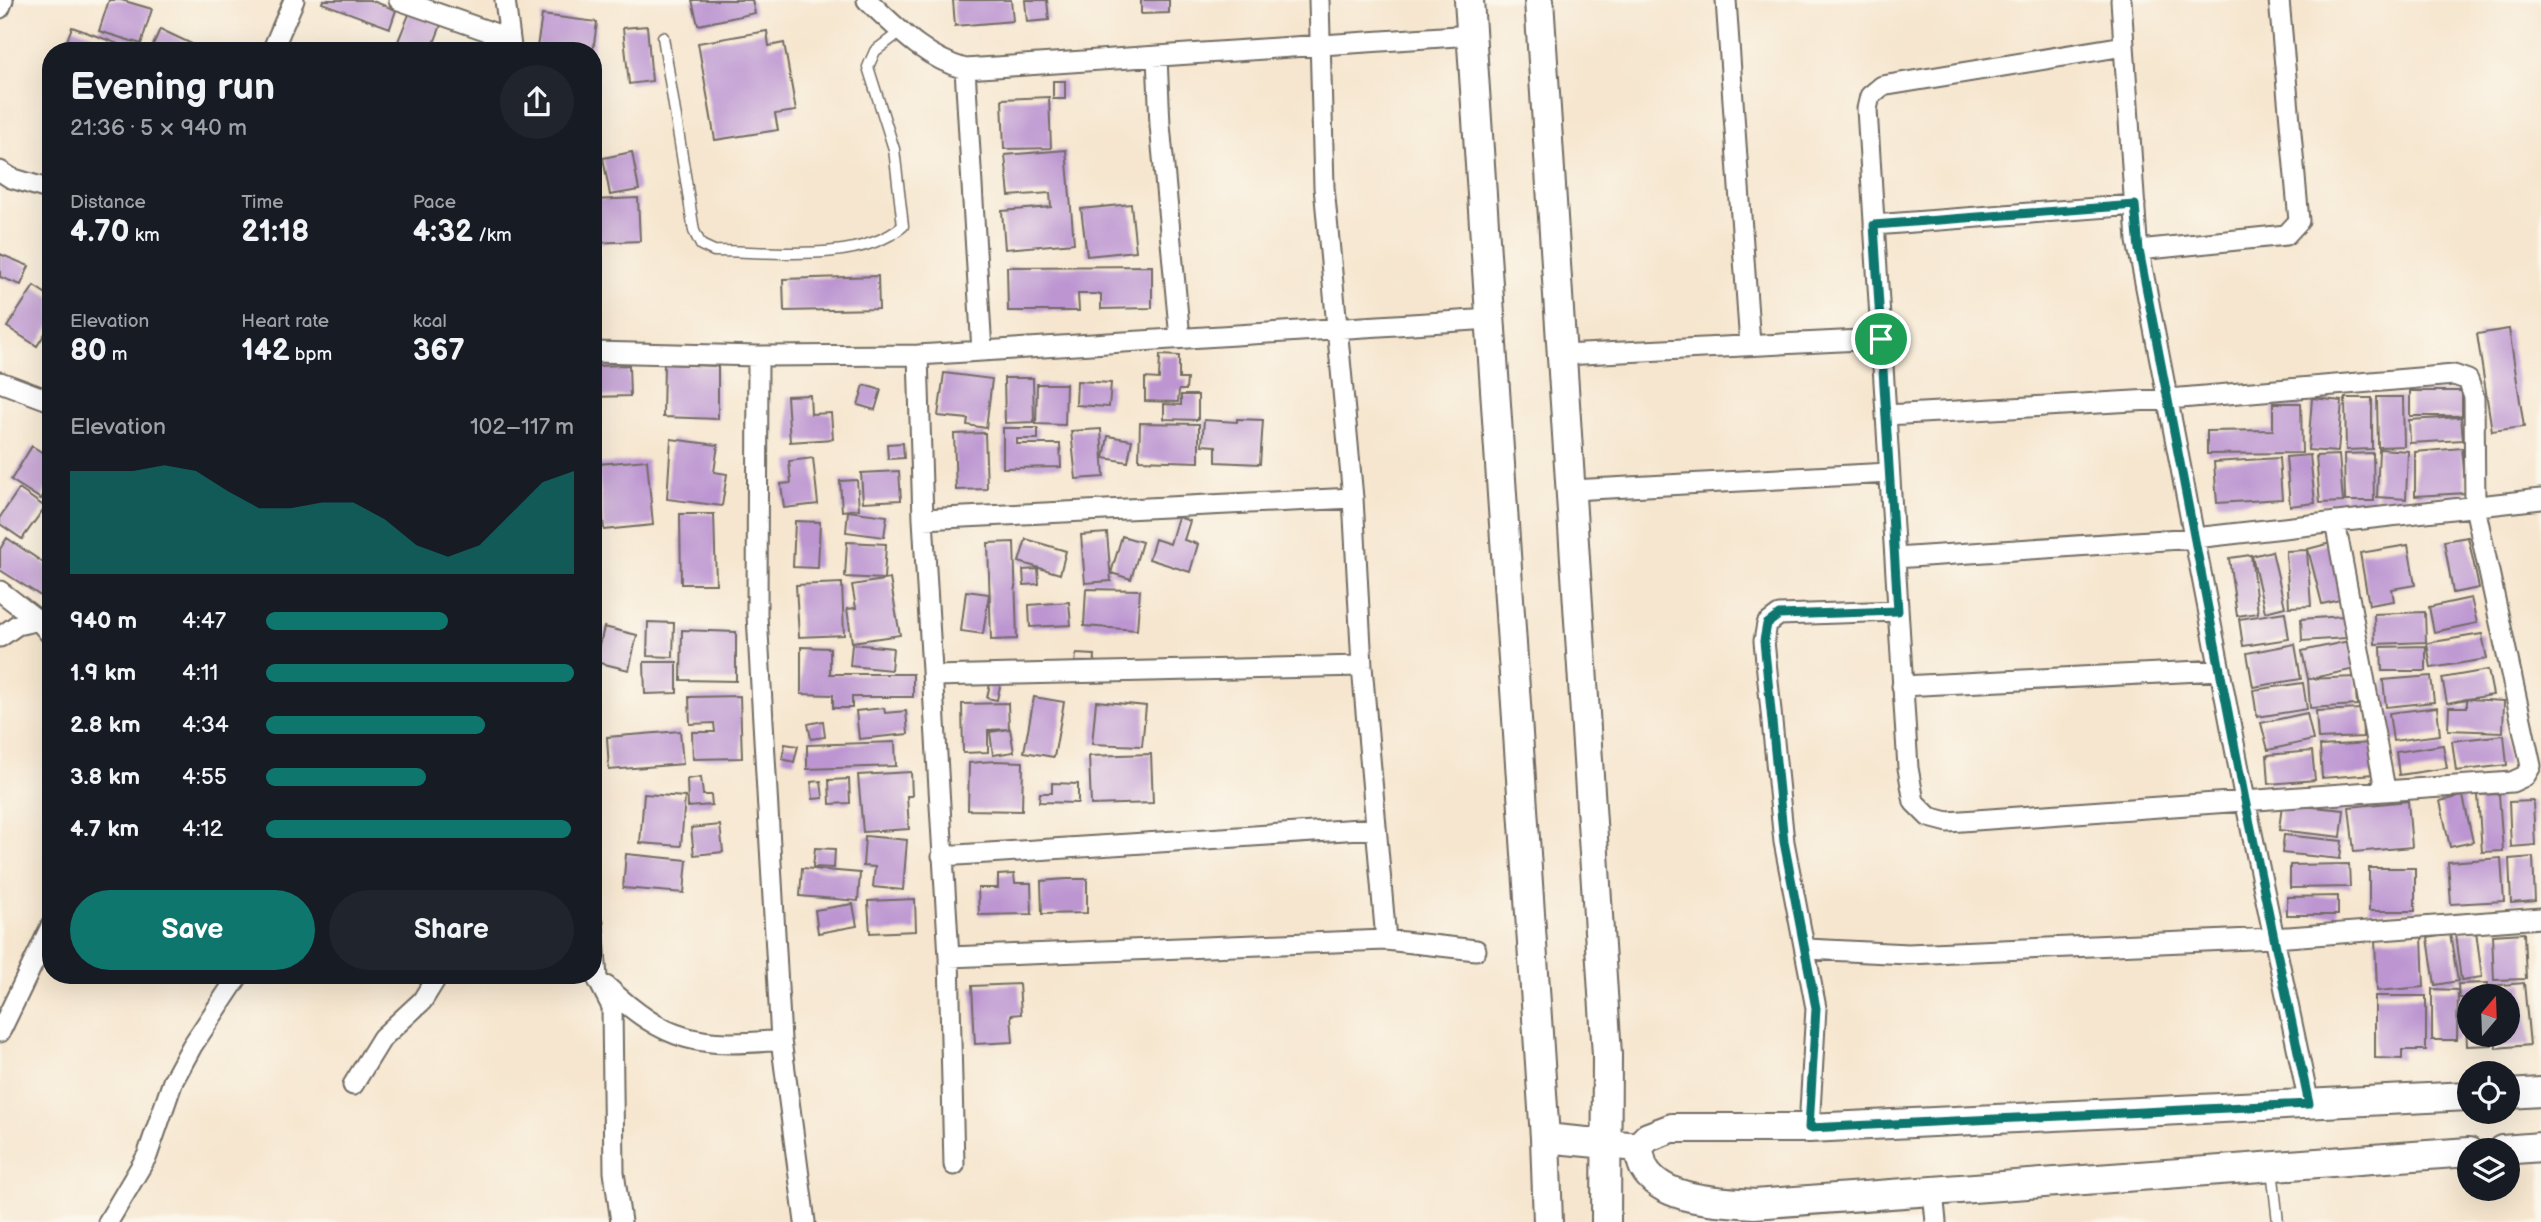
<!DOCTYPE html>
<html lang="en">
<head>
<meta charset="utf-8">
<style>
  :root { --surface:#171b24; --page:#20242c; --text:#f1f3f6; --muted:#9ea1a6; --accent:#0f766e }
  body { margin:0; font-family:"Balsamiq Sans",sans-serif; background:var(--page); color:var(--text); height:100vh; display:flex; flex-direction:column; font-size:26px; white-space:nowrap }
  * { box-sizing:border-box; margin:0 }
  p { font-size:23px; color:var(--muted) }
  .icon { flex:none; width:38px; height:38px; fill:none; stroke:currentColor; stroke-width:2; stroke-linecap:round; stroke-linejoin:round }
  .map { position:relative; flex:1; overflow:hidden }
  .sheet { position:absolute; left:42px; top:42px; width:560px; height:942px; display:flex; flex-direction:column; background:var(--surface); border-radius:28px; box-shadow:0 7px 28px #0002 }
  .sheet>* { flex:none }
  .needle { width:46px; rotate:19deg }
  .buttons { position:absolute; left:2457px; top:984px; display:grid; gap:14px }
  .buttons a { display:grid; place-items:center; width:63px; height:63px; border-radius:50%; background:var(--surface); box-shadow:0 7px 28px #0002; font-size:35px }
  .pin { position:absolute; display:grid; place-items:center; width:60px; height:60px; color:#fff; margin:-30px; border:4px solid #fff; border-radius:50%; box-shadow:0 2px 7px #0007 }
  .round { display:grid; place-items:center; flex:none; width:74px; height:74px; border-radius:37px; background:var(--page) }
  .summary { display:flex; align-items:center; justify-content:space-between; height:119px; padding:0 28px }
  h1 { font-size:38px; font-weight:800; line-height:52px }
  .figures { display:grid; grid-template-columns:repeat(3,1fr); gap:10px; height:119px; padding:7px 28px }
  .figures div { display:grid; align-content:center }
  .figures b { font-size:30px; font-weight:800 }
  .figures small { font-size:19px; font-weight:400 }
  .figures p { font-size:19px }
  .chart { height:196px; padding:14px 28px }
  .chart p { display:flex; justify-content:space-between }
  .chart svg { width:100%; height:126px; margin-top:7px; fill:var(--accent); opacity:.7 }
  .primary-button { display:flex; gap:14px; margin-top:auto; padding:14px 28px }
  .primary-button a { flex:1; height:80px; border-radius:42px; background:var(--accent); color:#fff; font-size:28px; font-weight:800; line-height:80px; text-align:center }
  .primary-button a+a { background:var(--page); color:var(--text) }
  ul { padding:0 28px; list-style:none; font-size:23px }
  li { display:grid; grid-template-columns:112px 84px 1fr; align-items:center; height:52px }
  li i { height:18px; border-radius:9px; background:var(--accent) }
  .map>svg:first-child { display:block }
</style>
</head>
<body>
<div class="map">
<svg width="2541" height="1222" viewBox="0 0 2541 1222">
  <rect width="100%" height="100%" fill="#fbf7ec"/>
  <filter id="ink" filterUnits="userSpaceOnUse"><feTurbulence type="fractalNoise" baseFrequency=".0143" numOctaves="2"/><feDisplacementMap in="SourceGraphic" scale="14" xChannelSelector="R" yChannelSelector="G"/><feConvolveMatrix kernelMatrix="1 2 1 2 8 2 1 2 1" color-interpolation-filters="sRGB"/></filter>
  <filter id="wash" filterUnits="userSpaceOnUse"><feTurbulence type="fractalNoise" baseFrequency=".00686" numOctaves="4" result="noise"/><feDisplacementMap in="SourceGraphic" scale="28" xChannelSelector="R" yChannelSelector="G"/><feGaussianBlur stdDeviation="1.57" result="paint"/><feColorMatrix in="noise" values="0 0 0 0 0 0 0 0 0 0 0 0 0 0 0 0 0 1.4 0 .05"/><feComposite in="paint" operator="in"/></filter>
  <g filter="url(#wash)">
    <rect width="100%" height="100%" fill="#f6e6cf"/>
    <g id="blocks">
      <!-- building -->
      <path fill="#bc95d1" d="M 109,0 L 121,0 L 152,9 L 141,44 L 99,31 Z
        M 323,0 L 370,0 L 396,10 L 390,28 L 322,3 Z
        M 692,0 L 752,0 L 755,13 L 698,25 Z
        M 953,0 L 1011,0 L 1013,21 L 955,26 Z
        M 1025,0 L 1047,0 L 1049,20 L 1027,22 Z
        M 1141,0 L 1169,0 L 1169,13 L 1141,14 Z
        M 410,12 L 441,25 L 431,51 L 407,51 L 396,46 Z
        M 542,15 L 597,22 L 593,51 L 537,47 Z
        M 647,26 L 652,81 L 629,84 L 623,28 Z
        M 72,27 L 135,50 L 134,51 L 63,51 Z
        M 160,29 L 194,45 L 191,51 L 159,51 L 152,47 Z
        M 767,31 L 769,46 L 784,43 L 796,111 L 775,114 L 778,130 L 715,140 L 698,43 Z
        M 1053,81 L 1065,81 L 1065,99 L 1053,99 Z
        M 1049,97 L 1051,148 L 1004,149 L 1002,99 Z
        M 1066,150 L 1074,243 L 1005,249 L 1002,211 L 1051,207 L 1050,193 L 1009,196 L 1005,155 Z
        M 632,152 L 639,190 L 610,195 L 603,158 Z
        M 638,198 L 640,241 L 593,243 L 593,200 Z
        M 1131,204 L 1136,251 L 1087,256 L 1081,209 Z
        M 0,254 L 29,266 L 21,285 L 0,277 Z
        M 593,255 L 599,255 L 600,307 L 593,307 Z
        M 1152,266 L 1152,308 L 1101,309 L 1101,294 L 1078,294 L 1079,311 L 1008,311 L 1007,267 Z
        M 878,276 L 879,309 L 784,311 L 783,279 Z
        M 34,286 L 51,297 L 51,324 L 37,346 L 7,327 Z
        M 2509,329 L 2524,427 L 2492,431 L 2477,334 Z
        M 1160,355 L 1179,356 L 1179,379 L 1187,379 L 1186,390 L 1179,390 L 1178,402 L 1145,401 L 1145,378 L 1159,379 Z
        M 664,364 L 718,366 L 718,419 L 663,417 Z
        M 629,365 L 630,396 L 593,397 L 593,366 Z
        M 944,373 L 992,379 L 986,428 L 967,425 L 968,419 L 938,416 Z
        M 1004,378 L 1033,378 L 1034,422 L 1005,423 Z
        M 1077,381 L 1111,383 L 1109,407 L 1076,405 Z
        M 1037,384 L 1066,384 L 1065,425 L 1036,424 Z
        M 864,385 L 881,390 L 875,410 L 858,405 Z
        M 2410,391 L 2462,391 L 2462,416 L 2410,416 Z
        M 810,395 L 811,414 L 831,413 L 833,439 L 790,442 L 787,396 Z
        M 1181,395 L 1198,395 L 1198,420 L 1164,419 L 1164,404 L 1181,405 Z
        M 2377,397 L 2403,397 L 2404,446 L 2378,447 Z
        M 2312,398 L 2342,401 L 2338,452 L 2308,450 Z
        M 2345,398 L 2372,398 L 2372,449 L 2346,450 Z
        M 2273,403 L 2301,403 L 2302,453 L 2207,454 L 2207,431 L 2273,430 Z
        M 2461,417 L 2463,440 L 2410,443 L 2409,420 Z
        M 1237,419 L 1263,420 L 1260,464 L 1216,462 L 1216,446 L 1202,445 L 1204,420 L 1237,422 Z
        M 1140,423 L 1199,424 L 1199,462 L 1139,460 Z
        M 1003,428 L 1038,428 L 1038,439 L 1017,439 L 1017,444 L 1060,444 L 1061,467 L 1003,468 Z
        M 1101,429 L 1104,477 L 1076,479 L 1071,431 Z
        M 985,433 L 987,489 L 956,490 L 954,434 Z
        M 1108,436 L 1132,440 L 1128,462 L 1104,458 Z
        M 671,439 L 718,445 L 714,472 L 727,474 L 722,506 L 667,499 Z
        M 903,443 L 904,458 L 888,459 L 887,444 Z
        M 32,446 L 51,458 L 51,483 L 41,499 L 11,480 Z
        M 2462,448 L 2466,493 L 2415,496 L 2415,452 Z
        M 2379,449 L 2408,451 L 2406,499 L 2377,497 Z
        M 2373,453 L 2374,501 L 2345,501 L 2344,454 Z
        M 2310,455 L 2315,503 L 2290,506 L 2286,457 Z
        M 2339,455 L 2343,502 L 2320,503 L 2316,456 Z
        M 813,458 L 818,504 L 784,508 L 781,484 L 791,483 L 789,461 Z
        M 2279,458 L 2282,499 L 2217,503 L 2214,462 Z
        M 647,460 L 653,525 L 604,530 L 598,464 Z
        M 899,471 L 901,500 L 863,502 L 861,473 Z
        M 857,480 L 859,509 L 842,511 L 840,481 Z
        M 19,489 L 45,507 L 22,539 L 0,524 L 0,517 Z
        M 848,511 L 887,516 L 884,537 L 846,532 Z
        M 680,514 L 714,514 L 716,584 L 681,584 Z
        M 1178,517 L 1190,521 L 1184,540 L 1198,544 L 1190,572 L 1149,559 L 1155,539 L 1170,544 Z
        M 795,521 L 820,522 L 818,568 L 793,567 Z
        M 1107,533 L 1111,581 L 1085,583 L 1081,535 Z
        M 1122,536 L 1142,542 L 1131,579 L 1111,573 Z
        M 2468,537 L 2479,588 L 2453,593 L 2444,541 Z
        M 7,538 L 51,568 L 51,594 L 47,600 L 0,570 L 0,549 Z
        M 1026,539 L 1066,551 L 1060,574 L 1019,562 Z
        M 847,542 L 886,544 L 884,579 L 845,577 Z
        M 1014,542 L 1017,639 L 991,640 L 988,543 Z
        M 2331,543 L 2344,599 L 2322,604 L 2308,549 Z
        M 2408,545 L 2415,585 L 2392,589 L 2394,601 L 2369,605 L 2360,553 Z
        M 2307,550 L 2311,606 L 2289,607 L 2286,551 Z
        M 2272,551 L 2285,607 L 2265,612 L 2252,556 Z
        M 2251,555 L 2258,613 L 2237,616 L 2229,558 Z
        M 1038,569 L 1039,584 L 1024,585 L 1023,570 Z
        M 890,579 L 900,635 L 852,642 L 847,609 L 856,608 L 852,585 Z
        M 842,583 L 844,635 L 799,637 L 796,585 Z
        M 1086,589 L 1140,590 L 1137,630 L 1084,626 Z
        M 966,591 L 989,594 L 983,634 L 961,631 Z
        M 2471,598 L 2477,623 L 2434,632 L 2429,607 Z
        M 1069,602 L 1071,625 L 1030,627 L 1029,605 Z
        M 2285,612 L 2289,639 L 2243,646 L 2239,619 Z
        M 2425,612 L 2426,642 L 2375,644 L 2374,614 Z
        M 2344,616 L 2346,638 L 2302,641 L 2301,619 Z
        M 648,622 L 674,623 L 673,657 L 647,656 Z
        M 604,627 L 637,635 L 629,670 L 596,662 Z
        M 682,630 L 736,632 L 736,681 L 681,680 Z
        M 2482,634 L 2487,659 L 2431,668 L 2427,643 Z
        M 2349,641 L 2355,669 L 2308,679 L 2302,651 Z
        M 852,644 L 893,648 L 891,670 L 850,666 Z
        M 2295,644 L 2301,679 L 2253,687 L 2247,653 Z
        M 2426,646 L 2426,671 L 2382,671 L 2381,647 Z
        M 801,647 L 830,648 L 830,674 L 913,674 L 913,697 L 852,697 L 852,708 L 833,708 L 833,695 L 801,694 Z
        M 1076,654 L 1095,655 L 1094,667 L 1075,665 Z
        M 644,662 L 677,662 L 677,693 L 645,694 Z
        M 2488,670 L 2493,695 L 2467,699 L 2504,701 L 2503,732 L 2448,730 L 2449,707 L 2467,707 L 2467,699 L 2447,703 L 2442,678 Z
        M 2431,676 L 2434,702 L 2386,707 L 2383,680 Z
        M 2355,677 L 2357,705 L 2310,708 L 2308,679 Z
        M 991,679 L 1001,682 L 997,700 L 987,698 Z
        M 2303,683 L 2307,709 L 2257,717 L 2253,690 Z
        M 740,696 L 742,758 L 693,759 L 692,732 L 715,732 L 714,723 L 690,724 L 689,697 Z
        M 1034,697 L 1064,702 L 1054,757 L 1024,752 Z
        M 1096,701 L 1146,706 L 1142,746 L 1092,744 Z
        M 1008,703 L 1009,729 L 988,730 L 988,752 L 963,753 L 962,704 Z
        M 2437,707 L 2440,735 L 2393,741 L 2389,713 Z
        M 884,708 L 885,713 L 906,711 L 908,734 L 859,739 L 856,711 Z
        M 2362,709 L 2363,737 L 2318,739 L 2316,711 Z
        M 2307,713 L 2313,740 L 2268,750 L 2261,723 Z
        M 823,721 L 825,737 L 811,739 L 808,724 Z
        M 1010,729 L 1014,752 L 993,755 L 990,732 Z
        M 680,731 L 683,764 L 609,770 L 607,737 Z
        M 2504,735 L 2507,765 L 2456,771 L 2452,741 Z
        M 895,742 L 896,766 L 807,769 L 807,745 Z
        M 2372,743 L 2374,774 L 2322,778 L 2320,746 Z
        M 785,744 L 798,746 L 794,762 L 782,759 Z
        M 2443,745 L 2447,768 L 2399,775 L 2396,752 Z
        M 2312,751 L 2315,780 L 2269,784 L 2267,755 Z
        M 1151,754 L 1153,803 L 1091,805 L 1089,756 Z
        M 995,761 L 1023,762 L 1022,811 L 968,810 L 969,763 Z
        M 911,772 L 912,796 L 907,796 L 909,829 L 863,832 L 858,775 Z
        M 701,777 L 703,795 L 711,795 L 712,805 L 688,807 L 687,779 Z
        M 849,779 L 850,803 L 830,804 L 829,780 Z
        M 821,781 L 823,798 L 813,799 L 811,782 Z
        M 1052,783 L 1078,784 L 1078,803 L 1039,802 L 1040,793 L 1052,793 Z
        M 644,794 L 685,797 L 681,846 L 640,843 Z
        M 2499,794 L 2503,851 L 2482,852 L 2478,795 Z
        M 2463,796 L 2473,842 L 2450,847 L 2440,801 Z
        M 2408,801 L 2412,847 L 2354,852 L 2349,807 Z
        M 2533,801 L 2535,845 L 2511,847 L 2509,802 Z
        M 2282,804 L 2344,810 L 2341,837 L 2279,830 Z
        M 720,825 L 723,852 L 694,855 L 691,828 Z
        M 2284,835 L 2342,841 L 2340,859 L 2282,853 Z
        M 865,836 L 907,840 L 903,890 L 873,887 L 875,867 L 863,866 Z
        M 815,848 L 835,849 L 834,868 L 813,867 Z
        M 626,854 L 687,860 L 684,893 L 623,888 Z
        M 2533,857 L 2535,901 L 2511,903 L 2509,859 Z
        M 2501,858 L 2504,901 L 2451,904 L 2448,862 Z
        M 2349,864 L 2350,887 L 2290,888 L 2290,865 Z
        M 802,868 L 860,873 L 858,901 L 800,896 Z
        M 2369,868 L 2415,868 L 2415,911 L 2369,911 Z
        M 1014,874 L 1015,883 L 1031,883 L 1032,914 L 979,915 L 978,888 L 998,888 L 998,875 Z
        M 1067,879 L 1087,879 L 1087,913 L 1042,914 L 1041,881 Z
        M 2338,896 L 2338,915 L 2287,915 L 2287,897 Z
        M 915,899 L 916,931 L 870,933 L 868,901 Z
        M 853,904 L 857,926 L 818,933 L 815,910 Z
        M 2476,931 L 2482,977 L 2461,980 L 2455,934 Z
        M 2524,933 L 2526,979 L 2494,980 L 2492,935 Z
        M 2450,934 L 2458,981 L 2435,985 L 2428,938 Z
        M 2422,937 L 2424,987 L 2377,991 L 2375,939 Z
        M 2488,983 L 2489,996 L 2469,996 L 2469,1034 L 2491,1034 L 2492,1045 L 2467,1046 L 2465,998 L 2459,998 L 2458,984 Z
        M 2524,983 L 2530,1045 L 2496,1048 L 2495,1034 L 2508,1034 L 2508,996 L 2491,996 L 2490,986 Z
        M 1019,984 L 1021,1014 L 1011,1015 L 1013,1042 L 975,1044 L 972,986 Z
        M 2432,989 L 2458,990 L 2457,1040 L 2432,1040 Z
        M 2375,996 L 2426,996 L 2426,1050 L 2402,1050 L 2402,1059 L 2375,1058 Z"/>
    </g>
  </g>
  <g filter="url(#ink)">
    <use href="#blocks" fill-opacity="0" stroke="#726c64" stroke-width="2"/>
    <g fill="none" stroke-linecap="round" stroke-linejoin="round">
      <!-- lane casing -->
      <g stroke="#726c64" stroke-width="13">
        <path id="lane" d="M 663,37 L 694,231 L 701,245 L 714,251 C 770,251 858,264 903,226 L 894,149 L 868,67 L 875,51 L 900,32
          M 2272,1169 L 2278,1222"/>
      </g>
      <!-- street casing -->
      <g stroke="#726c64" stroke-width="23">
        <path id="street" d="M 399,0 L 508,38
          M 505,0 L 511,47
          M 867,0 C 897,28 925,58 965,69 L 1472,35
          M 1319,0 L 1324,187 L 1353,498 L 1362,666 L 1386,940
          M 1726,0 L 1750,345
          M 2121,0 L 2137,241 L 2245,800 L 2309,1104
          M 0,8 L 3,0
          M 272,51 L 294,0
          M 1157,57 L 1160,125 L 1180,338
          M 965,69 L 982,351
          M 0,171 L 11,178 L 51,190
          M 1874,225 L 2135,205
          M 2139,250 L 2286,235 L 2299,221 L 2279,0
          M 593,352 L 758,356 L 918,355 L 1491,319
          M 918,355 L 923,519 L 949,957 L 954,1165
          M 1563,355 L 1881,339
          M 758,356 L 757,615 L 781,1040 L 805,1222
          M 0,382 L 51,401
          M 1886,415 L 2169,399 L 2454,375 L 2468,380 L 2474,397 L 2475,507 L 2531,766 L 2525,776 L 2512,782 L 1948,822 L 1929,817 L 1914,802 L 1908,768 L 1867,109 L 1870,96 L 1882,86 L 2124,46
          M 1572,490 L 1889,473
          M 923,519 L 1353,498
          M 2335,522 L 2385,789
          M 1895,558 L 2195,538 L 2541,499
          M 0,591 L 40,622 L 51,635
          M 0,637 L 17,625 L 44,619
          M 934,676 L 1362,666
          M 1902,686 L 2220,670
          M 942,856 L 1376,828
          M 593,923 L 597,978 L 612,1007 L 614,1172 L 621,1222
          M 1807,949 L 1908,954 L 2274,938 L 2541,918
          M 949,957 L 1386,940 L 1476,950
          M 606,986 C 667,1043 699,1048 781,1040
          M 0,1032 L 51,926
          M 353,1085 L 382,1038 L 422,1001 L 438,975
          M 1809,1128 L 1816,1008 L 1784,842 L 1764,641 L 1767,624 L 1779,615 L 1898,611
          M 1933,1192 L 1936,1222
          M 108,1222 L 147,1156 L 173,1081 L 192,1046 L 239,975"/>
      </g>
      <!-- secondary casing -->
      <g stroke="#726c64" stroke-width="32">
        <path id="secondary" d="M 1469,0 L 1545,1138 L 1548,1222
          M 1539,0 L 1607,1055 L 1606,1222
          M 2508,1094 L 2541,1092
          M 1545,1138 L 1638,1147 L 1648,1137 L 1672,1128 L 1809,1128 L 2469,1096
          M 1638,1147 C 1640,1153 1641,1162 1644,1168 C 1663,1202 1721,1201 1754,1204 L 2469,1152
          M 2502,1150 L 2541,1147"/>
      </g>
      <!-- lane -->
      <use href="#lane" stroke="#fff" stroke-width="10"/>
      <!-- street -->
      <use href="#street" stroke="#fff" stroke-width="19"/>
      <!-- secondary -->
      <use href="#secondary" stroke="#fff" stroke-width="28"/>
    </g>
  </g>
  <g fill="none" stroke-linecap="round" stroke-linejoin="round" filter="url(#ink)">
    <!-- route casing -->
    <g stroke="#fff" stroke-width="14">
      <path id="route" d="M 2135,205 L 2139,250 L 2245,800 L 2309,1104 L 1809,1128 L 1816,1008 L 1784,842 L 1764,641 L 1767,624 L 1779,615 L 1898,611 L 1874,225 Z"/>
    </g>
    <!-- route -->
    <use href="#route" stroke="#0f766e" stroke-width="9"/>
  </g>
</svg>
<div class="buttons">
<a><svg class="needle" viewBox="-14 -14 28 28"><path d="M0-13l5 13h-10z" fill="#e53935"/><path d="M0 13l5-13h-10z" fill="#9ea1a6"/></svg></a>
<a><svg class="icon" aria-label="locate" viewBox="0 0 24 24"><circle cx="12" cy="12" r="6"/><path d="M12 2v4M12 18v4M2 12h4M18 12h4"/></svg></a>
<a><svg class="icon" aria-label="layers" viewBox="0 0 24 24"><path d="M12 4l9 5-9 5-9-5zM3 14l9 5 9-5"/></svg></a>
</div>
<div class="pin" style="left:1881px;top:339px;background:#1e9e55"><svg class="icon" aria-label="arrive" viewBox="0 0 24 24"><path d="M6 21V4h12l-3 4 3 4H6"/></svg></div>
<section class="sheet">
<div class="summary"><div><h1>Evening run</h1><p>21:36 · 5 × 940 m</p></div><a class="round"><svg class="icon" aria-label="share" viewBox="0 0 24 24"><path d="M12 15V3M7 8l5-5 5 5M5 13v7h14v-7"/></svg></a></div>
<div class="figures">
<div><p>Distance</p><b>4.70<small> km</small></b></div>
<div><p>Time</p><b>21:18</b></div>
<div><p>Pace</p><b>4:32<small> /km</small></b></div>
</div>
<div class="figures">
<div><p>Elevation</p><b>80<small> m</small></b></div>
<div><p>Heart rate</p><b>142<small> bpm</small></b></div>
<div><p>kcal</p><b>367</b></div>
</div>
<div class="chart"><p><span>Elevation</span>102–117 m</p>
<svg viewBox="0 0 160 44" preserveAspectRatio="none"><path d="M0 44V8L10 8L20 8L30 6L40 8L50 15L60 21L70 21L80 19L90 19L100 25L110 34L120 38L130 34L140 23L150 12L160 8V44z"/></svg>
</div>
<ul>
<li><b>940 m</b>4:47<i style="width:59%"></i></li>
<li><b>1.9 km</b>4:11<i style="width:100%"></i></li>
<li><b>2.8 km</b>4:34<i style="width:71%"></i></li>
<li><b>3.8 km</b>4:55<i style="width:52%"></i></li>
<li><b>4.7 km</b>4:12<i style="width:99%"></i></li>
</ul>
<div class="primary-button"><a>Save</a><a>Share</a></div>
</section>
</div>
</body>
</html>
